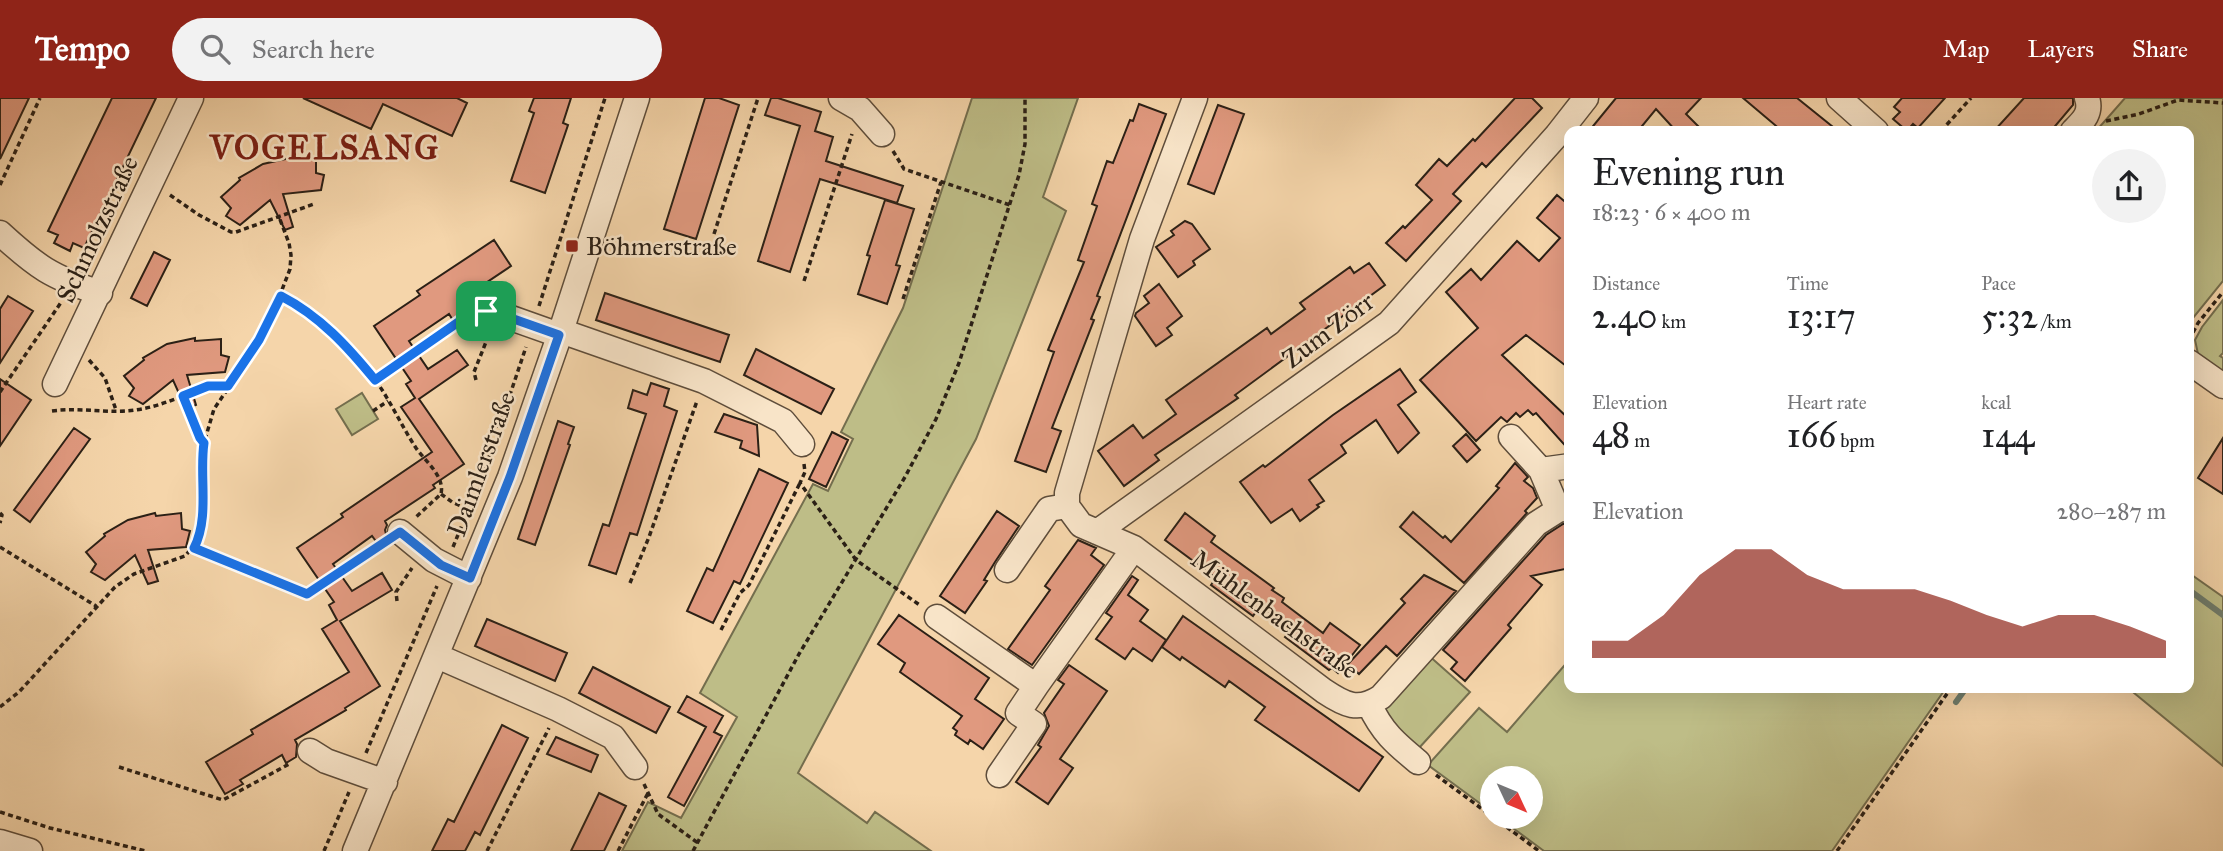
<!DOCTYPE html>
<html lang="en">
<head>
<meta charset="utf-8">
<style>
  :root { --surface:#fff; --page:#f2f2f2; --text:#202124; --muted:#757577; --accent:#8f2418 }
  body { margin:0; font-family:"IM FELL Great Primer",serif; background:var(--page); color:var(--text); height:100vh; display:flex; flex-direction:column; font-size:26px; white-space:nowrap }
  * { box-sizing:border-box; margin:0 }
  p { font-size:23px; color:var(--muted) }
  .icon { flex:none; width:38px; height:38px; fill:none; stroke:currentColor; stroke-width:2; stroke-linecap:round; stroke-linejoin:round }
  .map { position:relative; flex:1; overflow:hidden }
  .drawer { position:absolute; left:1564px; top:28px; width:630px; height:567px; display:flex; flex-direction:column; background:var(--surface); border-radius:14px; box-shadow:0 7px 28px #0002 }
  .drawer>* { flex:none }
  .needle { width:46px; rotate:134deg }
  .tools { position:absolute; left:1480px; top:668px; display:grid; gap:14px }
  .tools a { display:grid; place-items:center; width:63px; height:63px; border-radius:50%; background:var(--surface); box-shadow:0 7px 28px #0002; font-size:35px }
  .pin { position:absolute; display:grid; place-items:center; width:60px; height:60px; color:#fff; margin:-30px; border-radius:14px; box-shadow:0 4px 10px #0006 }
  .round { display:grid; place-items:center; flex:none; width:74px; height:74px; border-radius:37px; background:var(--page) }
  .headline { display:flex; align-items:center; justify-content:space-between; height:119px; padding:0 28px }
  h1 { font-size:38px; font-weight:600; line-height:52px }
  .metrics { display:grid; grid-template-columns:repeat(3,1fr); gap:10px; height:119px; padding:7px 28px }
  .metrics div { display:grid; align-content:center }
  .metrics b { font-size:35px; font-weight:600 }
  .metrics small { font-size:19px; font-weight:400 }
  .metrics p { font-size:19px }
  .chart { height:196px; padding:14px 28px }
  .chart p { display:flex; justify-content:space-between }
  .chart svg { width:100%; height:126px; margin-top:7px; fill:var(--accent); opacity:.7 }
  header { display:flex; align-items:center; gap:42px; box-sizing:border-box; height:98px; padding:0 35px; background:var(--accent); color:#fff }
  header strong { font-size:33px }
  nav { display:flex; gap:38px; margin-inline-start:auto; font-size:24px }
  .search { width:490px; height:63px; background:var(--page); display:flex; align-items:center; gap:18px; box-sizing:border-box; padding:0 24px; border-radius:38px; color:var(--muted); font-size:26px }
  .map>svg:first-child { display:block }
</style>
</head>
<body>
<header>
<strong>Tempo</strong>
<div class="search"><svg class="icon" aria-label="search" viewBox="0 0 24 24"><circle cx="10" cy="10" r="6"/><path d="M15 15l6 6"/></svg>Search here</div>
<nav><a>Map</a><a>Layers</a><a>Share</a></nav>
</header>
<div class="map">
<svg width="2223" height="753" viewBox="0 0 2223 753">
  <rect width="100%" height="100%" fill="#f5d5aa"/>
  <filter id="stains"><feTurbulence type="fractalNoise" baseFrequency=".00286" numOctaves="4"/><feColorMatrix values="0 0 0 0 .2 0 0 0 0 .09 0 0 0 0 .02 0 0 0 .5 -.17"/></filter>
  <radialGradient id="worn" r=".72"><stop offset=".6" stop-color="#630" stop-opacity="0"/><stop offset="1" stop-color="#630" stop-opacity=".3"/></radialGradient>
  <!-- green -->
  <path fill="#bebd87" stroke="#746e4e" stroke-width="2" d="M 972,0 L 1078,0 L 1043,99 L 1066,113 L 976,341 L 798,675 L 867,725 L 875,714 L 931,753 L 622,753 L 648,704 L 681,720 L 737,619 L 700,595 L 813,386 L 828,393 L 853,341 L 841,334 L 903,210 Z
    M 2125,0 L 2223,0 L 2223,183 L 2189,225 L 2189,33 L 2096,33 Z
    M 2223,202 L 2223,255 L 2220,258 L 2223,260 L 2223,279 L 2198,256 L 2195,242 L 2202,229 Z
    M 362,295 L 378,321 L 352,337 L 336,311 Z
    M 2189,475 L 2223,499 L 2223,668 L 2128,590 L 2189,590 Z
    M 1427,556 L 1470,594 L 1419,650 C 1404,637 1385,626 1383,605 Z
    M 1570,561 L 1570,590 L 1946,590 L 1832,753 L 1544,753 L 1498,719 L 1531,719 L 1531,681 L 1493,681 L 1493,715 L 1428,667 L 1479,610 L 1507,634 Z"/>
  <g fill="none" stroke-linecap="round" stroke-linejoin="round">
    <!-- stream -->
    <path stroke="#6f7c6c" stroke-width="6" d="M 2189,492 L 2223,517
      M 1956,604 L 1966,590"/>
  </g>
  <!-- building -->
  <path fill="#e0997f" stroke="#2b2016" stroke-width="2" d="M 0,0 L 29,0 L 0,61 Z
    M 112,0 L 156,0 L 84,150 L 73,145 L 70,153 L 54,145 L 58,137 L 48,133 Z
    M 303,0 L 457,0 L 467,5 L 452,38 L 383,6 L 371,31 Z
    M 534,0 L 571,0 L 563,25 L 568,27 L 545,95 L 511,83 L 534,15 L 529,13 Z
    M 705,0 L 719,0 L 739,7 L 696,141 L 664,131 Z
    M 771,0 L 778,0 L 821,14 L 815,33 L 833,39 L 826,63 L 903,88 L 897,105 L 820,81 L 790,174 L 758,163 L 800,28 L 765,17 Z
    M 1515,0 L 1532,0 L 1542,10 L 1486,69 L 1482,65 L 1453,96 L 1461,103 L 1406,163 L 1386,145 L 1403,128 L 1405,130 L 1432,102 L 1416,87 L 1439,61 L 1447,68 L 1473,41 L 1475,43 Z
    M 1616,0 L 1701,0 L 1686,16 L 1703,33 L 1676,33 L 1656,11 L 1638,33 L 1589,33 Z
    M 1743,0 L 1797,0 L 1838,33 L 1782,33 Z
    M 1902,0 L 1945,0 L 1918,30 L 1913,26 L 1907,33 L 1893,21 L 1900,14 L 1894,9 Z
    M 2024,0 L 2073,0 L 2073,7 L 2051,33 L 1994,33 Z
    M 1139,6 L 1166,16 L 1097,198 L 1100,199 L 1091,221 L 1094,222 L 1052,330 L 1061,333 L 1046,374 L 1015,363 L 1054,254 L 1048,252 L 1084,164 L 1078,162 L 1097,108 L 1092,106 L 1107,63 L 1113,65 L 1130,22 L 1133,23 Z
    M 1218,7 L 1244,16 L 1214,96 L 1188,86 Z
    M 316,59 L 316,75 L 324,77 L 321,92 L 283,96 L 293,129 L 285,132 L 270,102 L 240,127 L 226,118 L 231,110 L 221,99 L 240,82 L 239,80 L 263,66 L 290,60 L 291,62 Z
    M 1557,97 L 1570,108 L 1570,271 L 1526,237 L 1502,257 L 1570,322 L 1570,353 L 1536,315 L 1533,317 L 1528,312 L 1520,319 L 1516,315 L 1507,324 L 1501,319 L 1476,343 L 1420,282 L 1478,230 L 1446,194 L 1471,171 L 1481,182 L 1517,143 L 1539,163 L 1560,140 L 1537,120 Z
    M 885,102 L 914,111 L 896,167 L 900,168 L 887,206 L 858,196 L 870,158 L 867,157 Z
    M 1185,123 L 1192,126 L 1210,151 L 1193,163 L 1195,167 L 1178,179 L 1156,149 L 1174,137 L 1171,133 Z
    M 494,142 L 511,168 L 462,201 L 467,215 L 454,224 L 449,216 L 409,243 L 428,271 L 457,252 L 468,267 L 419,301 L 464,366 L 433,387 L 435,390 L 385,423 L 387,427 L 385,432 L 387,440 L 378,446 L 372,438 L 333,466 L 352,493 L 382,475 L 392,492 L 340,523 L 380,588 L 345,610 L 346,612 L 295,642 L 297,646 L 296,659 L 286,665 L 282,657 L 240,682 L 243,686 L 225,696 L 206,664 L 253,636 L 251,632 L 349,574 L 322,531 L 337,522 L 329,507 L 334,504 L 297,450 L 343,419 L 341,416 L 432,354 L 401,309 L 415,300 L 406,286 L 411,283 L 374,228 L 420,197 L 417,193 Z
    M 154,154 L 170,162 L 147,208 L 131,200 Z
    M 1369,165 L 1385,187 L 1235,297 L 1238,300 L 1155,357 L 1159,362 L 1124,388 L 1098,353 L 1133,327 L 1143,340 L 1176,316 L 1166,302 L 1267,230 L 1271,236 L 1305,211 L 1300,205 L 1350,169 L 1354,175 Z
    M 1159,186 L 1182,218 L 1167,230 L 1172,237 L 1156,248 L 1135,218 L 1136,215 L 1149,205 L 1144,198 Z
    M 605,195 L 729,237 L 720,264 L 596,222 Z
    M 8,198 L 33,213 L 0,265 L 0,211 Z
    M 195,240 L 195,243 L 221,241 L 221,257 L 229,259 L 225,274 L 187,277 L 196,307 L 186,311 L 173,282 L 143,306 L 129,298 L 134,290 L 124,278 L 144,262 L 143,260 L 167,246 Z
    M 756,251 L 834,291 L 821,316 L 744,277 Z
    M 1400,271 L 1416,294 L 1398,307 L 1419,335 L 1398,355 L 1376,322 L 1341,347 L 1346,355 L 1309,382 L 1324,403 L 1317,407 L 1319,409 L 1300,423 L 1292,411 L 1271,425 L 1240,384 L 1263,367 L 1265,369 L 1333,317 Z
    M 0,281 L 31,302 L 0,348 Z
    M 651,285 L 669,291 L 664,308 L 677,313 L 637,437 L 630,435 L 616,476 L 589,467 L 603,426 L 609,428 L 646,316 L 628,310 L 633,292 L 647,297 Z
    M 724,316 L 757,327 L 759,358 L 740,350 L 742,343 L 715,334 Z
    M 558,323 L 574,329 L 568,346 L 570,347 L 535,447 L 518,441 Z
    M 74,330 L 90,341 L 30,424 L 14,412 Z
    M 832,334 L 848,342 L 826,389 L 809,381 Z
    M 1466,336 L 1480,352 L 1467,364 L 1453,348 Z
    M 2223,340 L 2223,396 L 2198,380 Z
    M 1515,365 L 1528,379 L 1524,383 L 1533,390 L 1537,400 L 1525,413 L 1527,415 L 1464,485 L 1400,429 L 1413,414 L 1443,440 L 1445,438 L 1451,444 L 1499,390 L 1496,388 Z
    M 759,371 L 788,385 L 740,486 L 734,483 L 713,525 L 687,513 L 707,470 L 713,473 Z
    M 997,413 L 1019,428 L 995,464 L 984,482 L 987,483 L 965,515 L 940,498 Z
    M 155,415 L 156,418 L 181,415 L 182,431 L 190,433 L 186,449 L 148,452 L 158,483 L 148,486 L 135,457 L 105,482 L 91,474 L 96,466 L 86,454 L 105,438 L 104,436 L 128,422 Z
    M 1185,415 L 1215,438 L 1211,444 L 1274,490 L 1272,492 L 1284,500 L 1282,504 L 1323,535 L 1330,525 L 1360,547 L 1338,575 L 1332,570 L 1329,572 L 1285,539 L 1291,531 L 1260,508 L 1253,518 L 1211,487 L 1216,480 L 1165,442 Z
    M 1570,425 L 1570,470 L 1531,478 L 1542,487 L 1508,527 L 1511,530 L 1465,583 L 1451,571 L 1457,564 L 1443,552 L 1546,437 L 1563,426 Z
    M 1078,442 L 1096,450 L 1091,457 L 1104,467 L 1032,567 L 1008,551 L 1050,492 L 1045,488 Z
    M 1424,477 L 1456,493 L 1397,558 L 1386,548 L 1359,576 L 1348,566 L 1405,505 L 1401,501 Z
    M 1132,478 L 1138,482 L 1128,497 L 1148,512 L 1140,523 L 1166,542 L 1152,563 L 1133,550 L 1125,561 L 1096,541 L 1112,519 L 1106,515 Z
    M 899,517 L 989,580 L 975,601 L 1004,621 L 983,651 L 970,642 L 968,646 L 955,637 L 957,633 L 953,630 L 962,618 L 900,574 L 905,565 L 878,546 Z
    M 1183,518 L 1383,659 L 1359,693 L 1255,622 L 1265,609 L 1229,583 L 1225,589 L 1182,559 L 1180,562 L 1162,549 Z
    M 487,521 L 567,555 L 555,583 L 475,548 Z
    M 1069,567 L 1107,593 L 1060,661 L 1073,670 L 1048,706 L 1016,684 L 1041,649 L 1038,647 L 1049,628 L 1044,615 L 1064,586 L 1058,582 Z
    M 593,569 L 670,609 L 656,635 L 579,595 Z
    M 687,598 L 723,618 L 714,634 L 722,638 L 684,708 L 668,699 L 706,629 L 678,614 Z
    M 502,627 L 528,640 L 480,737 L 475,734 L 465,753 L 432,753 L 448,721 L 454,724 Z
    M 556,639 L 598,657 L 591,674 L 547,656 Z
    M 599,695 L 626,708 L 604,753 L 571,753 Z"/>
  <g fill="none" stroke-linecap="round" stroke-linejoin="round">
    <!-- minor casing -->
    <g stroke="#5e4d3b" stroke-width="27">
      <path id="minor" d="M 841,0 L 860,11 L 882,36
        M 1195,0 L 1142,141 L 1067,395 L 1067,408 L 1081,427 L 1134,450 L 1324,593 C 1345,607 1358,614 1381,599 L 1536,426 L 1558,412 L 1570,410
        M 1839,0 L 1876,33
        M 2073,33 C 2083,23 2092,15 2087,0
        M 0,135 C 37,169 51,179 100,195
        M 480,209 L 559,237
        M 561,233 L 704,283 L 783,323 L 802,346
        M 2189,264 L 2223,288
        M 55,286 L 191,0
        M 1511,339 L 1541,372 L 1558,412
        M 1541,372 L 1570,368
        M 400,434 L 434,462 L 469,480
        M 1097,434 L 1389,225 L 1557,37 L 1586,0
        M 1007,472 L 1049,411 L 1067,408
        M 937,519 L 1036,588 L 1134,450
        M 437,558 L 558,611 L 613,639 L 635,669
        M 1369,606 C 1382,634 1395,645 1418,664
        M 310,653 L 326,663 L 385,684
        M 999,677 L 1034,626 L 1018,615 L 1036,588
        M 0,744 L 30,753
        M 355,753 L 510,379 L 561,233 L 637,0"/>
    </g>
    <!-- path -->
    <path stroke="#2b2016" stroke-width="3.5" stroke-dasharray="5 3.5" stroke-linecap="butt" d="M 2106,23 L 2139,16 L 2178,2 L 2223,5
      M 1941,33 L 1971,0
      M 893,53 L 904,71 L 1010,107
      M 0,87 L 40,0
      M 170,97 L 199,117 L 231,134 L 236,134 L 314,106
      M 714,136 L 758,0
      M 804,183 L 852,36
      M 281,198 C 318,217 349,247 374,280 C 390,302 401,327 416,350 C 425,363 445,378 441,396 L 416,419
      M 903,201 L 941,84
      M 539,208 L 605,0
      M 2189,242 L 2198,225 L 2223,194
      M 89,262 L 105,280 L 116,312
      M 375,282 L 462,221
      M 476,282 L 474,274 L 490,234
      M 0,294 L 62,203
      M 183,298 L 208,288 L 228,288
      M 52,313 C 81,309 108,316 135,312 C 152,310 167,304 183,298 L 199,340 L 204,345
      M 373,313 L 388,303
      M 804,366 L 805,374 L 800,385 L 856,462 L 921,508
      M 441,396 L 452,404 L 468,411
      M 0,415 L 2,417 L 0,425
      M 0,449 L 96,508
      M 453,449 L 485,371 L 526,249
      M 194,450 L 307,496 L 383,446
      M 630,485 L 649,439 L 697,303
      M 397,503 L 396,494 L 412,470
      M 721,532 L 740,495 L 749,487 L 800,385
      M 0,609 L 19,594 L 115,489 L 134,476 L 185,458 L 197,444 L 202,424 L 201,364 L 204,345 L 214,311 L 248,261 L 272,218 L 290,171 L 291,157 L 289,145 L 279,119
      M 366,655 L 437,488
      M 119,669 L 223,702 L 291,665
      M 1436,677 L 1493,719
      M 644,686 L 658,716 L 698,745
      M 0,714 L 50,730 L 146,753
      M 1493,719 L 1539,753
      M 324,753 L 349,694
      M 487,753 L 549,630
      M 618,753 L 648,695
      M 693,753 L 799,556 L 905,379 L 936,321 L 959,265 L 1019,77 L 1025,46 L 1025,0
      M 1837,753 L 1951,590"/>
    <!-- minor -->
    <use href="#minor" stroke="#f8e4c8" stroke-width="24"/>
  </g>
  <g fill="none" stroke-linecap="round" stroke-linejoin="round">
    <!-- route casing -->
    <g stroke="#fff" stroke-width="14">
      <path id="route" d="M 281,198 C 320,218 348,249 375,282 L 480,209 L 559,237 L 510,379 L 470,480 L 441,467 L 400,434 L 307,496 L 194,450 C 210,419 199,378 204,345 L 200,340 L 183,298 L 208,288 L 228,288 L 259,242 Z"/>
    </g>
    <!-- route -->
    <use href="#route" stroke="#1a73e8" stroke-width="9"/>
  </g>
  <!-- markers -->
  <rect fill="#8f2418" stroke="#f8e4c8" stroke-width="2.5" x="565" y="141" width="14" height="14" rx="3.5"/>
  <g text-anchor="middle" stroke-width="5" stroke-linejoin="round" paint-order="stroke">
    <!-- street labels -->
    <g font-size="26" fill="#2b2016" stroke="#f8e4c8">
      <text transform="translate(97 131) rotate(-65)" y="9">Schmolzstraße</text>
      <text transform="translate(1328 232) rotate(-37)" y="9">Zum Zörr</text>
      <text transform="translate(481 366) rotate(-70)" y="9">Daimlerstraße</text>
      <text transform="translate(1275 516) rotate(36)" y="9">Mühlenbachstraße</text>
    </g>
    <!-- poi labels -->
    <g font-size="26" fill="#2b2016" stroke="#f8e4c8" text-anchor="start">
      <text x="586" y="157">Böhmerstraße</text>
    </g>
    <!-- district labels -->
    <g font-size="33" font-weight="bold" letter-spacing="2" fill="#7a1f14" stroke="#f8e4c8">
      <text x="325" y="61">VOGELSANG</text>
    </g>
  </g>
  <rect width="100%" height="100%" filter="url(#stains)"/>
  <rect width="100%" height="100%" fill="url(#worn)"/>
</svg>
<div class="tools">
<a><svg class="needle" viewBox="-14 -14 28 28"><path d="M0-13l5 13h-10z" fill="#e53935"/><path d="M0 13l5-13h-10z" fill="#757577"/></svg></a>
</div>
<div class="pin" style="left:486px;top:213px;background:#1e9e55"><svg class="icon" aria-label="arrive" viewBox="0 0 24 24"><path d="M6 21V4h12l-3 4 3 4H6"/></svg></div>
<section class="drawer">
<div class="headline"><div><h1>Evening run</h1><p>18:23 · 6 × 400 m</p></div><a class="round"><svg class="icon" aria-label="share" viewBox="0 0 24 24"><path d="M12 15V3M7 8l5-5 5 5M5 13v7h14v-7"/></svg></a></div>
<div class="metrics">
<div><p>Distance</p><b>2.40<small> km</small></b></div>
<div><p>Time</p><b>13:17</b></div>
<div><p>Pace</p><b>5:32<small> /km</small></b></div>
</div>
<div class="metrics">
<div><p>Elevation</p><b>48<small> m</small></b></div>
<div><p>Heart rate</p><b>166<small> bpm</small></b></div>
<div><p>kcal</p><b>144</b></div>
</div>
<div class="chart"><p><span>Elevation</span>280–287 m</p>
<svg viewBox="0 0 160 44" preserveAspectRatio="none"><path d="M0 44V38L10 38L20 29L30 15L40 6L50 6L60 15L70 20L80 20L90 20L100 24L110 29L120 33L130 29L140 29L150 33L160 38V44z"/></svg>
</div>
</section>
</div>
</body>
</html>
